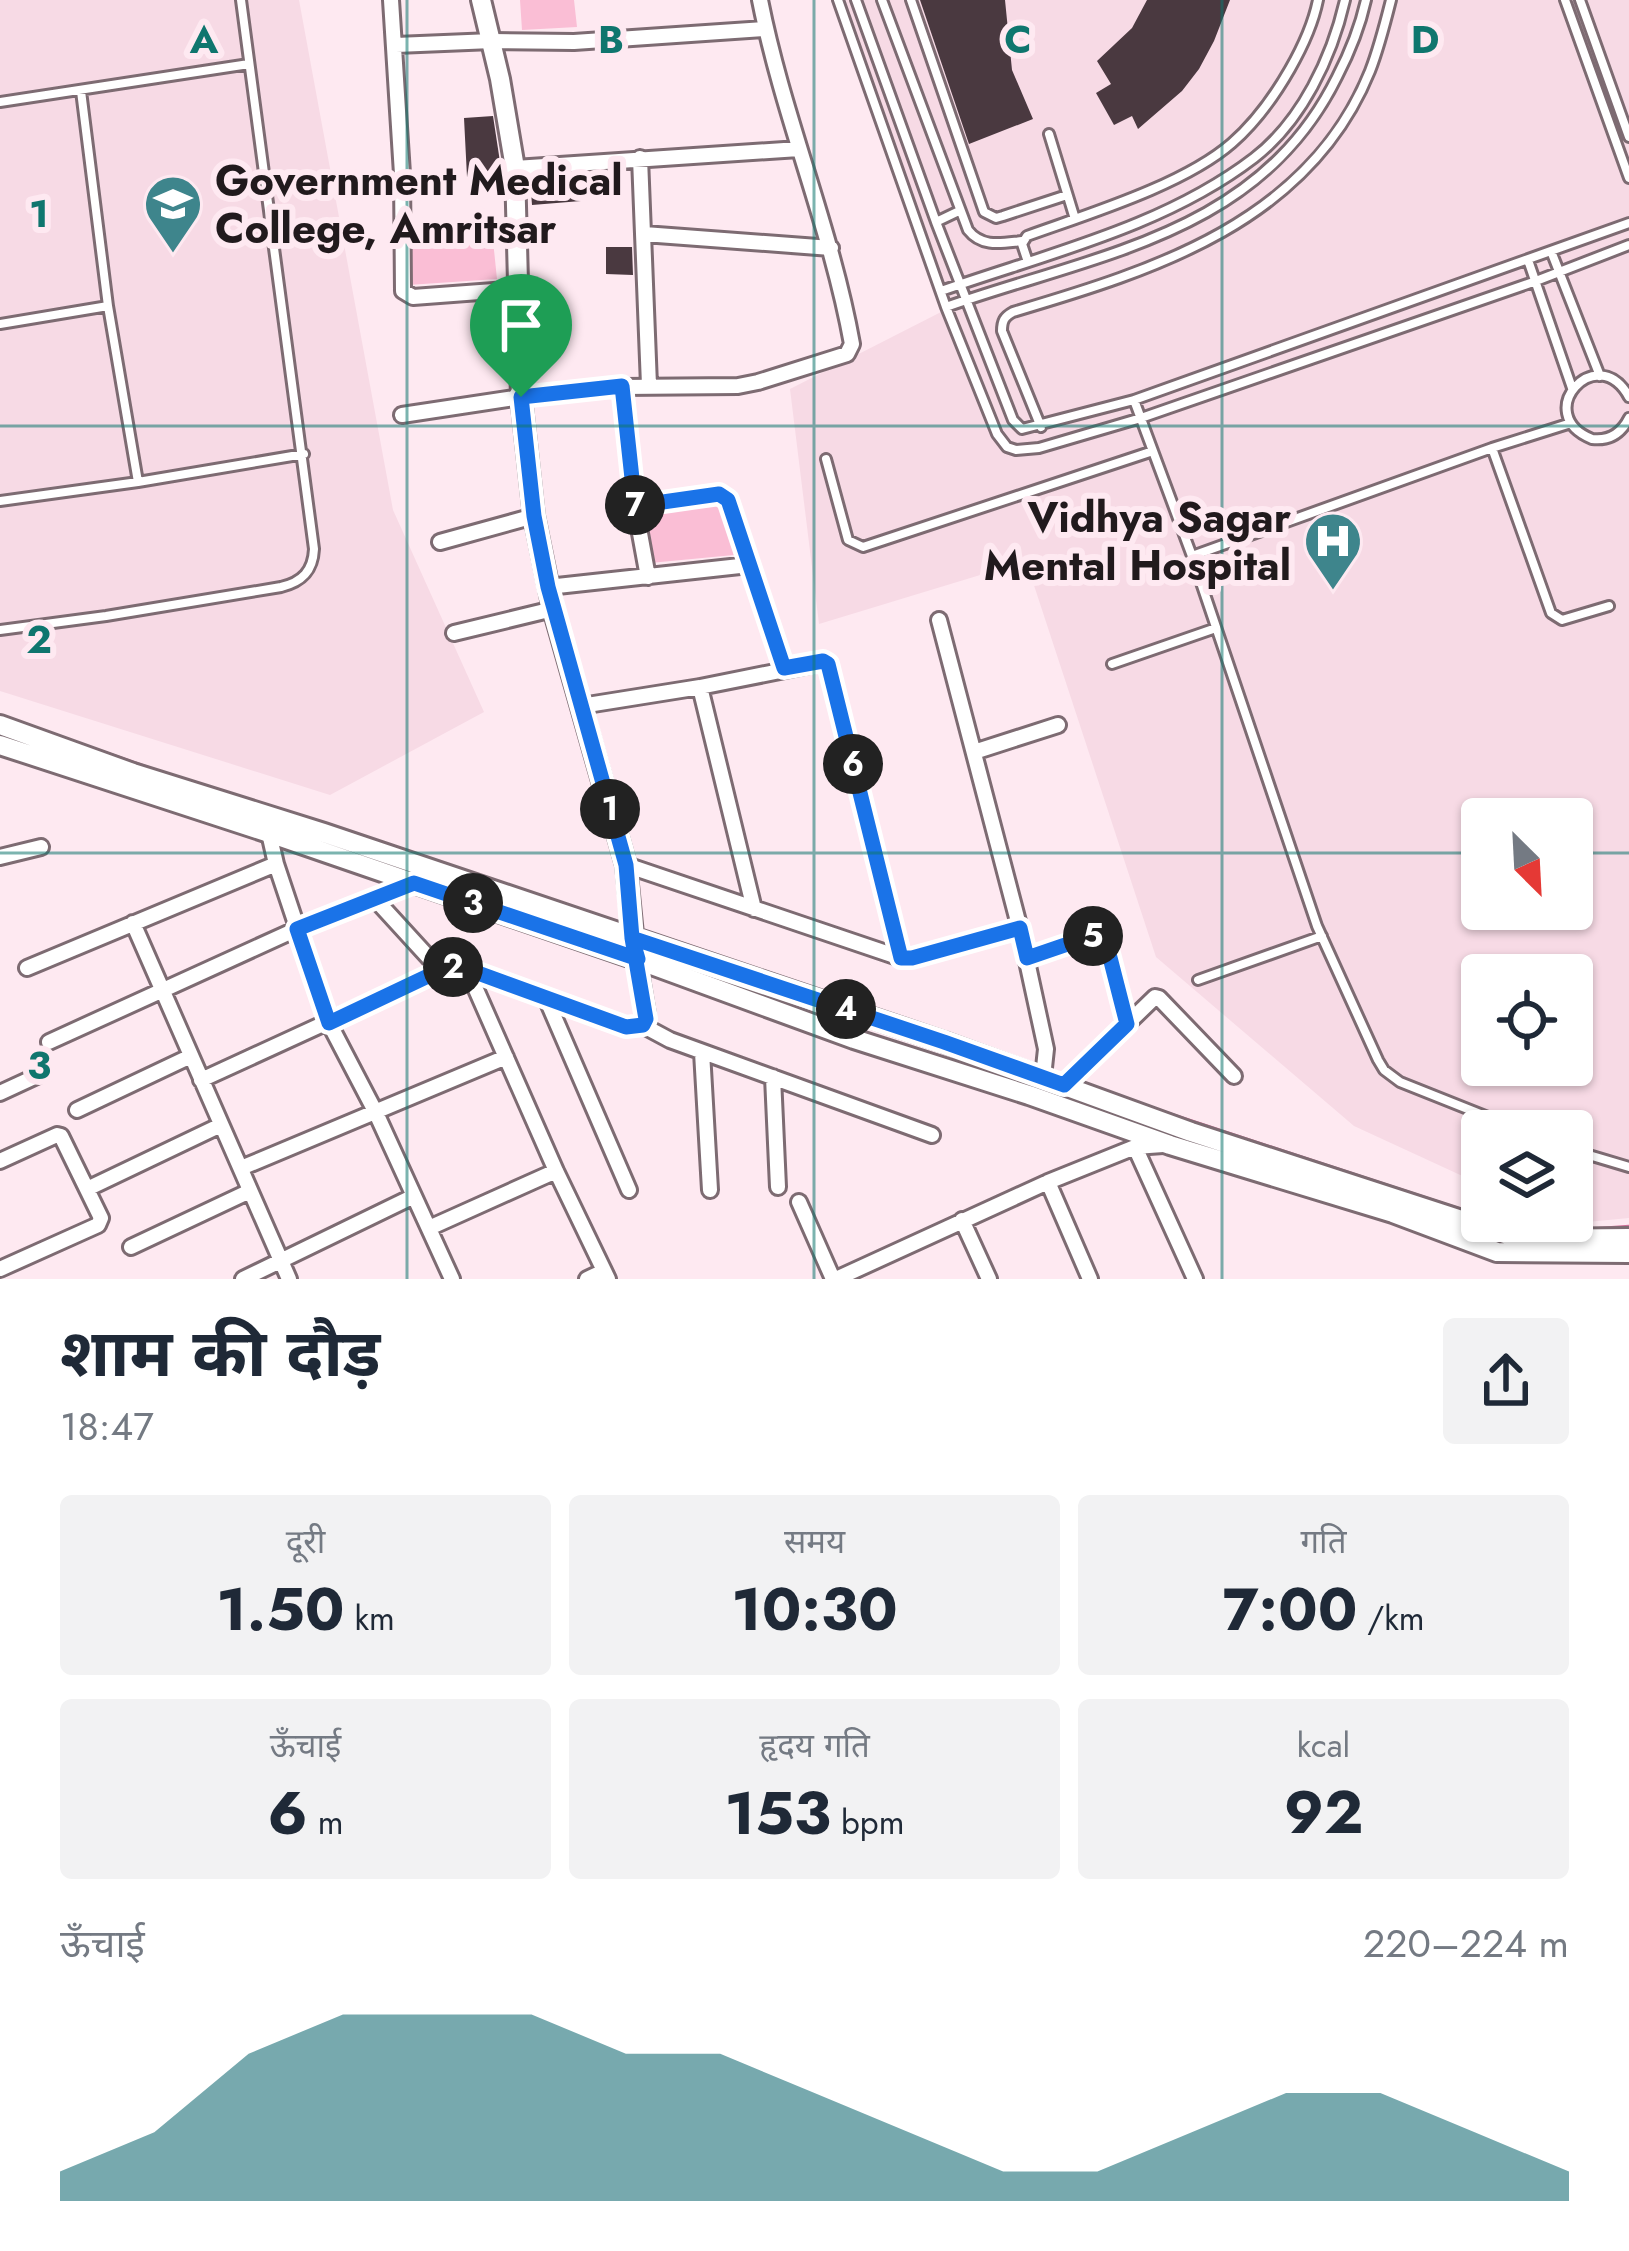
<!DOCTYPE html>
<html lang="hi">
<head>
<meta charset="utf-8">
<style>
  :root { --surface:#fff; --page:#f2f2f3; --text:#1f2937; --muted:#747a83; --accent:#3e858c }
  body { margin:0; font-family:Jost,"Noto Sans Devanagari",sans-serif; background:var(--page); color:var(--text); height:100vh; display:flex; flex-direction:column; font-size:45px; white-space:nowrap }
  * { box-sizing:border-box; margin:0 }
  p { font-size:39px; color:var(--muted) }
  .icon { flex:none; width:66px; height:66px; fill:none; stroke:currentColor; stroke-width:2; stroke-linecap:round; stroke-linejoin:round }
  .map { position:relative; height:1279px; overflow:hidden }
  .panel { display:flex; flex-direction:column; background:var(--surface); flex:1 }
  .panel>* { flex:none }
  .needle { width:78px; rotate:156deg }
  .controls { position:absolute; left:1461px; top:798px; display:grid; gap:24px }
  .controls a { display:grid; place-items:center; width:132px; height:132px; border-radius:12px; background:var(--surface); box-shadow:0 3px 9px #0004; font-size:60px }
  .pin { position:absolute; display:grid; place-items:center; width:102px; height:102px; color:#fff; margin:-123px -51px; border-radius:50% 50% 50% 0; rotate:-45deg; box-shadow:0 0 12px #0007 }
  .pin .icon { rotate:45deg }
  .km { position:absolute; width:60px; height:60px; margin:-30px; border-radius:50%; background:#222; color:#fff; font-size:33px; line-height:60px; text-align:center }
  .round { display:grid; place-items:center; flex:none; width:126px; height:126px; border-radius:12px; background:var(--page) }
  .headline { display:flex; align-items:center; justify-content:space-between; height:204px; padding:0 60px }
  h1 { font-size:66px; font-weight:700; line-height:90px }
  .metrics { display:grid; grid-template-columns:repeat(3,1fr); gap:18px; height:204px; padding:12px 60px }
  .metrics div { display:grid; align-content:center; border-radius:12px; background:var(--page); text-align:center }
  .metrics b { font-size:60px; font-weight:700 }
  .metrics small { font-size:33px; font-weight:400 }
  .metrics p { font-size:33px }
  .chart { height:336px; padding:24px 60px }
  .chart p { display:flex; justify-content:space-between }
  .chart svg { width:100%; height:216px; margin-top:12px; fill:var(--accent); opacity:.7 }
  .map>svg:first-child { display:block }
</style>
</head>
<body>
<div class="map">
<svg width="1629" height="1279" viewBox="0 0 1629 1279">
  <rect width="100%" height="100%" fill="#fee9f1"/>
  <!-- built -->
  <path fill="#f7dae5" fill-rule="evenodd" d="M 0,0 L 299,0 L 393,510 L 484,712 L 330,795 L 0,691 Z
    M 841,0 L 1629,0 L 1629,1218 L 1566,1224 L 1561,1221 L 1572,1221 L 1572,1131 L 1482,1131 L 1482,1185 L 1354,1126 L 1156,957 L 1026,561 L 819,624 L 790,389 L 943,311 ZM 1482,819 L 1572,819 L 1572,909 L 1482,909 ZM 1482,975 L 1572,975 L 1572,1065 L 1482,1065 Z"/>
  <!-- green -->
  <path fill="#fabed5" d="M 520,0 L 574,0 L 577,27 L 522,30 Z
    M 491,221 L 497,279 L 408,285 L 404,228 Z
    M 722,501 L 734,555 L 650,563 L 646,509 Z"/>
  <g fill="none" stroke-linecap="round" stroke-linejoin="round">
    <!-- stream -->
    <path stroke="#cd7098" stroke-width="4.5" d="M 102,752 L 165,774
      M 1147,1107 L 1482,1217
      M 1587,1230 L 1629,1227"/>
  </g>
  <!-- building -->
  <path fill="#4a3940" d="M 920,0 L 1005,0 L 1012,70 L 1033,119 L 969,144 Z
    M 1147,0 L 1230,0 L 1214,41 L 1199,69 L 1182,91 L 1138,129 L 1132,116 L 1114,125 L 1096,93 L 1111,84 L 1097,61 L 1132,28 Z
    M 493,116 L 502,175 L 467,177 L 464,118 Z
    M 579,175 L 581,201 L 532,205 L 530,178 Z
    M 606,247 L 632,247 L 633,275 L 606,274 Z"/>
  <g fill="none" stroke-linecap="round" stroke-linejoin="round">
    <!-- service casing -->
    <g stroke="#7d6b72" stroke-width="14">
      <path id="service" d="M 838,0 L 946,307 L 997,434 L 1007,447 L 1016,450 L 1039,448 L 1141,418 L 1536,281 L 1629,245
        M 856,0 L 936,222 L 1013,420 L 1022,429 L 1134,400 L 1629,223
        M 882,0 L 968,230 C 982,248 1002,243 1022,241
        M 911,0 L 984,212 L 996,218 L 1003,216 L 1067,195
        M 1565,0 L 1629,178
        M 1580,0 L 1629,137
        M 81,91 L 108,306 L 138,482
        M 0,102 L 249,64
        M 1049,134 L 1075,219
        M 936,222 L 959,211
        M 1551,251 L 1600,376
        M 1528,260 L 1572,388
        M 1028,262 L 1022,244 L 1027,236 C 1088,214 1184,185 1232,143 C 1256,122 1274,97 1290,69 C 1302,48 1313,25 1318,0
        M 941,291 C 1046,254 1164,227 1254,158 C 1302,121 1332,57 1345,0
        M 946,307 C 1096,254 1259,235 1337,77 C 1350,52 1360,27 1366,0
        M 0,324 L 108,306
        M 1629,397 C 1597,339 1530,414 1592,439 C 1609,441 1621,434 1629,418
        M 1134,400 L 1192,556 L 1317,926 L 1378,1060 L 1384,1070 L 1400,1082 L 1523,1131
        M 1041,427 L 1002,331 C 1002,321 1004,317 1013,312 C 1155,270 1309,222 1370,71 C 1379,48 1385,24 1391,0
        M 1492,448 L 1551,613 L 1562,620 L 1609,606
        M 826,459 L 848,540 L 863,547 L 1153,451
        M 0,501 L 138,482 L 304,454
        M 1192,556 L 1492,448 L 1571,423
        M 0,630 L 106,616 L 281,587 C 302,582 313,571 314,549 L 241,0
        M 1112,664 L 1216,628
        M 1198,980 L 1322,936
        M 1572,1150 L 1629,1167"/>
    </g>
    <!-- minor casing -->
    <g stroke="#7d6b72" stroke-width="20">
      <path id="minor" d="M 391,0 L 402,174 L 403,291 L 413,297 L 519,289
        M 396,45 L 492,41 L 574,42 L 765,29
        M 640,158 L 649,385
        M 515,168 L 799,149
        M 644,234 L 831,248
        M 622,387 L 635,506 L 648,577
        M 402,415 L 521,397 L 622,387 L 738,386 L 758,382 L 847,354 L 852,344 C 831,227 783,117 760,0
        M 635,506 L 719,494 L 728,500 L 784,668
        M 440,542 L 534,516
        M 548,587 L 749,565
        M 939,620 L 1020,929 L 1046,1049 L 1043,1077
        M 454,633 L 553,609
        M 700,687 L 754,909
        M 581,706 L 700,687 L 825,662 L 829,668 L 901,958
        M 974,752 L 1058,725
        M 269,833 L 276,864 L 329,1023 L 376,1113 L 452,1279
        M 0,857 L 41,847
        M 626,865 L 901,958 L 912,958 L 1020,929
        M 376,900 L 440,970
        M 133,923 L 289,1279
        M 1027,958 L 1100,933 L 1104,935 L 1127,1025
        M 27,968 L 276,864
        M 467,969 L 556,1171 L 608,1279
        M 546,998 L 629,1190
        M 642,1025 L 670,1040 L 932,1135
        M 49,1042 L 297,929 L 414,883
        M 702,1052 L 710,1190
        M 773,1077 L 778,1187
        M 201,1080 L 445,968 L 467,969 L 626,1027 L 638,1027 L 645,1023 L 647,1014 L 638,960
        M 1064,1085 L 1155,997 L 1159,998 L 1234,1076
        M 0,1093 L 41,1074
        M 77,1110 L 191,1056
        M 1135,1147 L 1195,1279
        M 0,1161 L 57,1135 L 61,1136 L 101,1218 L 98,1225 L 0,1269
        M 241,1168 L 506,1057
        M 1048,1182 L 1090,1279
        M 87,1189 L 221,1125
        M 799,1202 L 833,1279
        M 962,1220 L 989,1279
        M 429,1228 L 556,1171
        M 131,1247 L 250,1191
        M 243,1279 L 414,1196
        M 587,1279 L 604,1271
        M 836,1279 L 1048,1182 L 1135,1147 L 1163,1145"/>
    </g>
    <!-- tertiary casing -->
    <g stroke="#7d6b72" stroke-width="24">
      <path id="tertiary" d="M 481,0 L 500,79 L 515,168 L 521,397 L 534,516 L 553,609 L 626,865 L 634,944
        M 0,725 L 133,773 L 324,833 L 944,1042 L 1191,1132 L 1520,1239 L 1629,1238
        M 0,745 L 269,833 L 638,960 L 854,1039 L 1029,1095 L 1170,1145 L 1393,1213 L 1497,1252 L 1629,1253"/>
    </g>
    <!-- service -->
    <use href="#service" stroke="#fff" stroke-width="8"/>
    <!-- minor -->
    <use href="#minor" stroke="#fff" stroke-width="14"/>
    <!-- tertiary -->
    <use href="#tertiary" stroke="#fff" stroke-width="18"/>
  </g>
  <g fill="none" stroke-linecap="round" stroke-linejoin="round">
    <!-- route casing -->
    <g stroke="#fff" stroke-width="24">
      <path id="route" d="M 521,397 L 534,516 L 548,587 L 626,865 L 632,938 L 646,1019 L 643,1025 L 626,1027 L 467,969 L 445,968 L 329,1023 L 297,929 L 414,883 L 638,959 L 632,938 L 944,1042 L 1064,1085 L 1127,1024 L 1104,934 L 1100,933 L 1027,958 L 1020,928 L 912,958 L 901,958 L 828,664 L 823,661 L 784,668 L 728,500 L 719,494 L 635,506 L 622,386 L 521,397"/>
    </g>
    <!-- route -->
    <use href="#route" stroke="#1a73e8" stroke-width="15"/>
  </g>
  <!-- grid -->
  <path fill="none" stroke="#0f766e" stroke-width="3" stroke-opacity="0.55" d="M 407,0 L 407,1279M 814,0 L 814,1279M 1222,0 L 1222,1279M 0,426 L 1629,426M 0,853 L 1482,853M 1572,853 L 1629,853"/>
  <!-- icons -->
  <defs>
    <g id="university-pin" transform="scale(3)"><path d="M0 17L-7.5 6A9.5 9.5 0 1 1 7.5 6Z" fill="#3e858c" stroke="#fee9f1"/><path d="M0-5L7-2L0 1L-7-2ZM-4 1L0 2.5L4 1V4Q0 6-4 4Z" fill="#fff"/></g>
    <g id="hospital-pin" transform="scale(3)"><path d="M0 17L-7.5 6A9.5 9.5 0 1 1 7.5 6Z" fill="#3e858c" stroke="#fee9f1"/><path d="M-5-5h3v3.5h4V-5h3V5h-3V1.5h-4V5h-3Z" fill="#fff"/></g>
  </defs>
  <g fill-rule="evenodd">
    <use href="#university-pin" x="173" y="204"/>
    <use href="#hospital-pin" x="1333" y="541"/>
  </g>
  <g text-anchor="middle" stroke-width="12" stroke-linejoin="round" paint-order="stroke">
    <!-- poi labels -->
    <g font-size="42" font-weight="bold" fill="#211a1d" stroke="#fee9f1" text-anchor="start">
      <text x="215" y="195">Government Medical<tspan x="215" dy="48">College, Amritsar</tspan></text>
      <text x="1291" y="532" text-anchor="end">Vidhya Sagar<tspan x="1291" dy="48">Mental Hospital</tspan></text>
    </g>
  </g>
  <g font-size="39" text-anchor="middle" font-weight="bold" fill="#0f766e" stroke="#fee9f1" stroke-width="12" stroke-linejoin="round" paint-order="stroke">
    <text x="204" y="53">A</text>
    <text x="611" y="53">B</text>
    <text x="1018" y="53">C</text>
    <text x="1425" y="53">D</text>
    <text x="39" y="227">1</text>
    <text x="39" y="653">2</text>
    <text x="39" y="1079">3</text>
  </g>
</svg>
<div class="controls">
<a><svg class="needle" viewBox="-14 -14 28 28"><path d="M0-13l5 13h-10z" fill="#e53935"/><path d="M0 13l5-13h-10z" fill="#747a83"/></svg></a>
<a><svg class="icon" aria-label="locate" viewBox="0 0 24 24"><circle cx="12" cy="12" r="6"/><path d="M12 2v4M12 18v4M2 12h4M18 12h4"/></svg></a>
<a><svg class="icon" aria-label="layers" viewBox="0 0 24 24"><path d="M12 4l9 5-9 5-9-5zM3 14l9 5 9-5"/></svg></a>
</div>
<div class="pin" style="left:521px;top:397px;background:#1e9e55"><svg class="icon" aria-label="arrive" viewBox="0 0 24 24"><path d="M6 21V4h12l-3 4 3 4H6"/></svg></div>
<b class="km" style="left:610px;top:809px">1</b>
<b class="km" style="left:453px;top:967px">2</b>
<b class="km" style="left:473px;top:903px">3</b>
<b class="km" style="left:846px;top:1009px">4</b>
<b class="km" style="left:1093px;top:936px">5</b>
<b class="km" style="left:853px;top:764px">6</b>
<b class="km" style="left:635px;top:505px">7</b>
</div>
<section class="panel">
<div class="headline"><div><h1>शाम की दौड़</h1><p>18:47</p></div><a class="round"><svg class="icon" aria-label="share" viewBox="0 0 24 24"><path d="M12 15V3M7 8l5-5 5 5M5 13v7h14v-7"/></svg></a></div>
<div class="metrics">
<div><p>दूरी</p><b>1.50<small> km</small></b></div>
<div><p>समय</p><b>10:30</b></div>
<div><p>गति</p><b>7:00<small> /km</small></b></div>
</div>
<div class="metrics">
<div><p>ऊँचाई</p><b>6<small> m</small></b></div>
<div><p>हृदय गति</p><b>153<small> bpm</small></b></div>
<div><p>kcal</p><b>92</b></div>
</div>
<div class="chart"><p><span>ऊँचाई</span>220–224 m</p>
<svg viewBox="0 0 160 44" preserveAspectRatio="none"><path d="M0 44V38L10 30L20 14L30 6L40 6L50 6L60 14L70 14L80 22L90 30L100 38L110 38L120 30L130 22L140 22L150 30L160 38V44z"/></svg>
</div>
</section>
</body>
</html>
